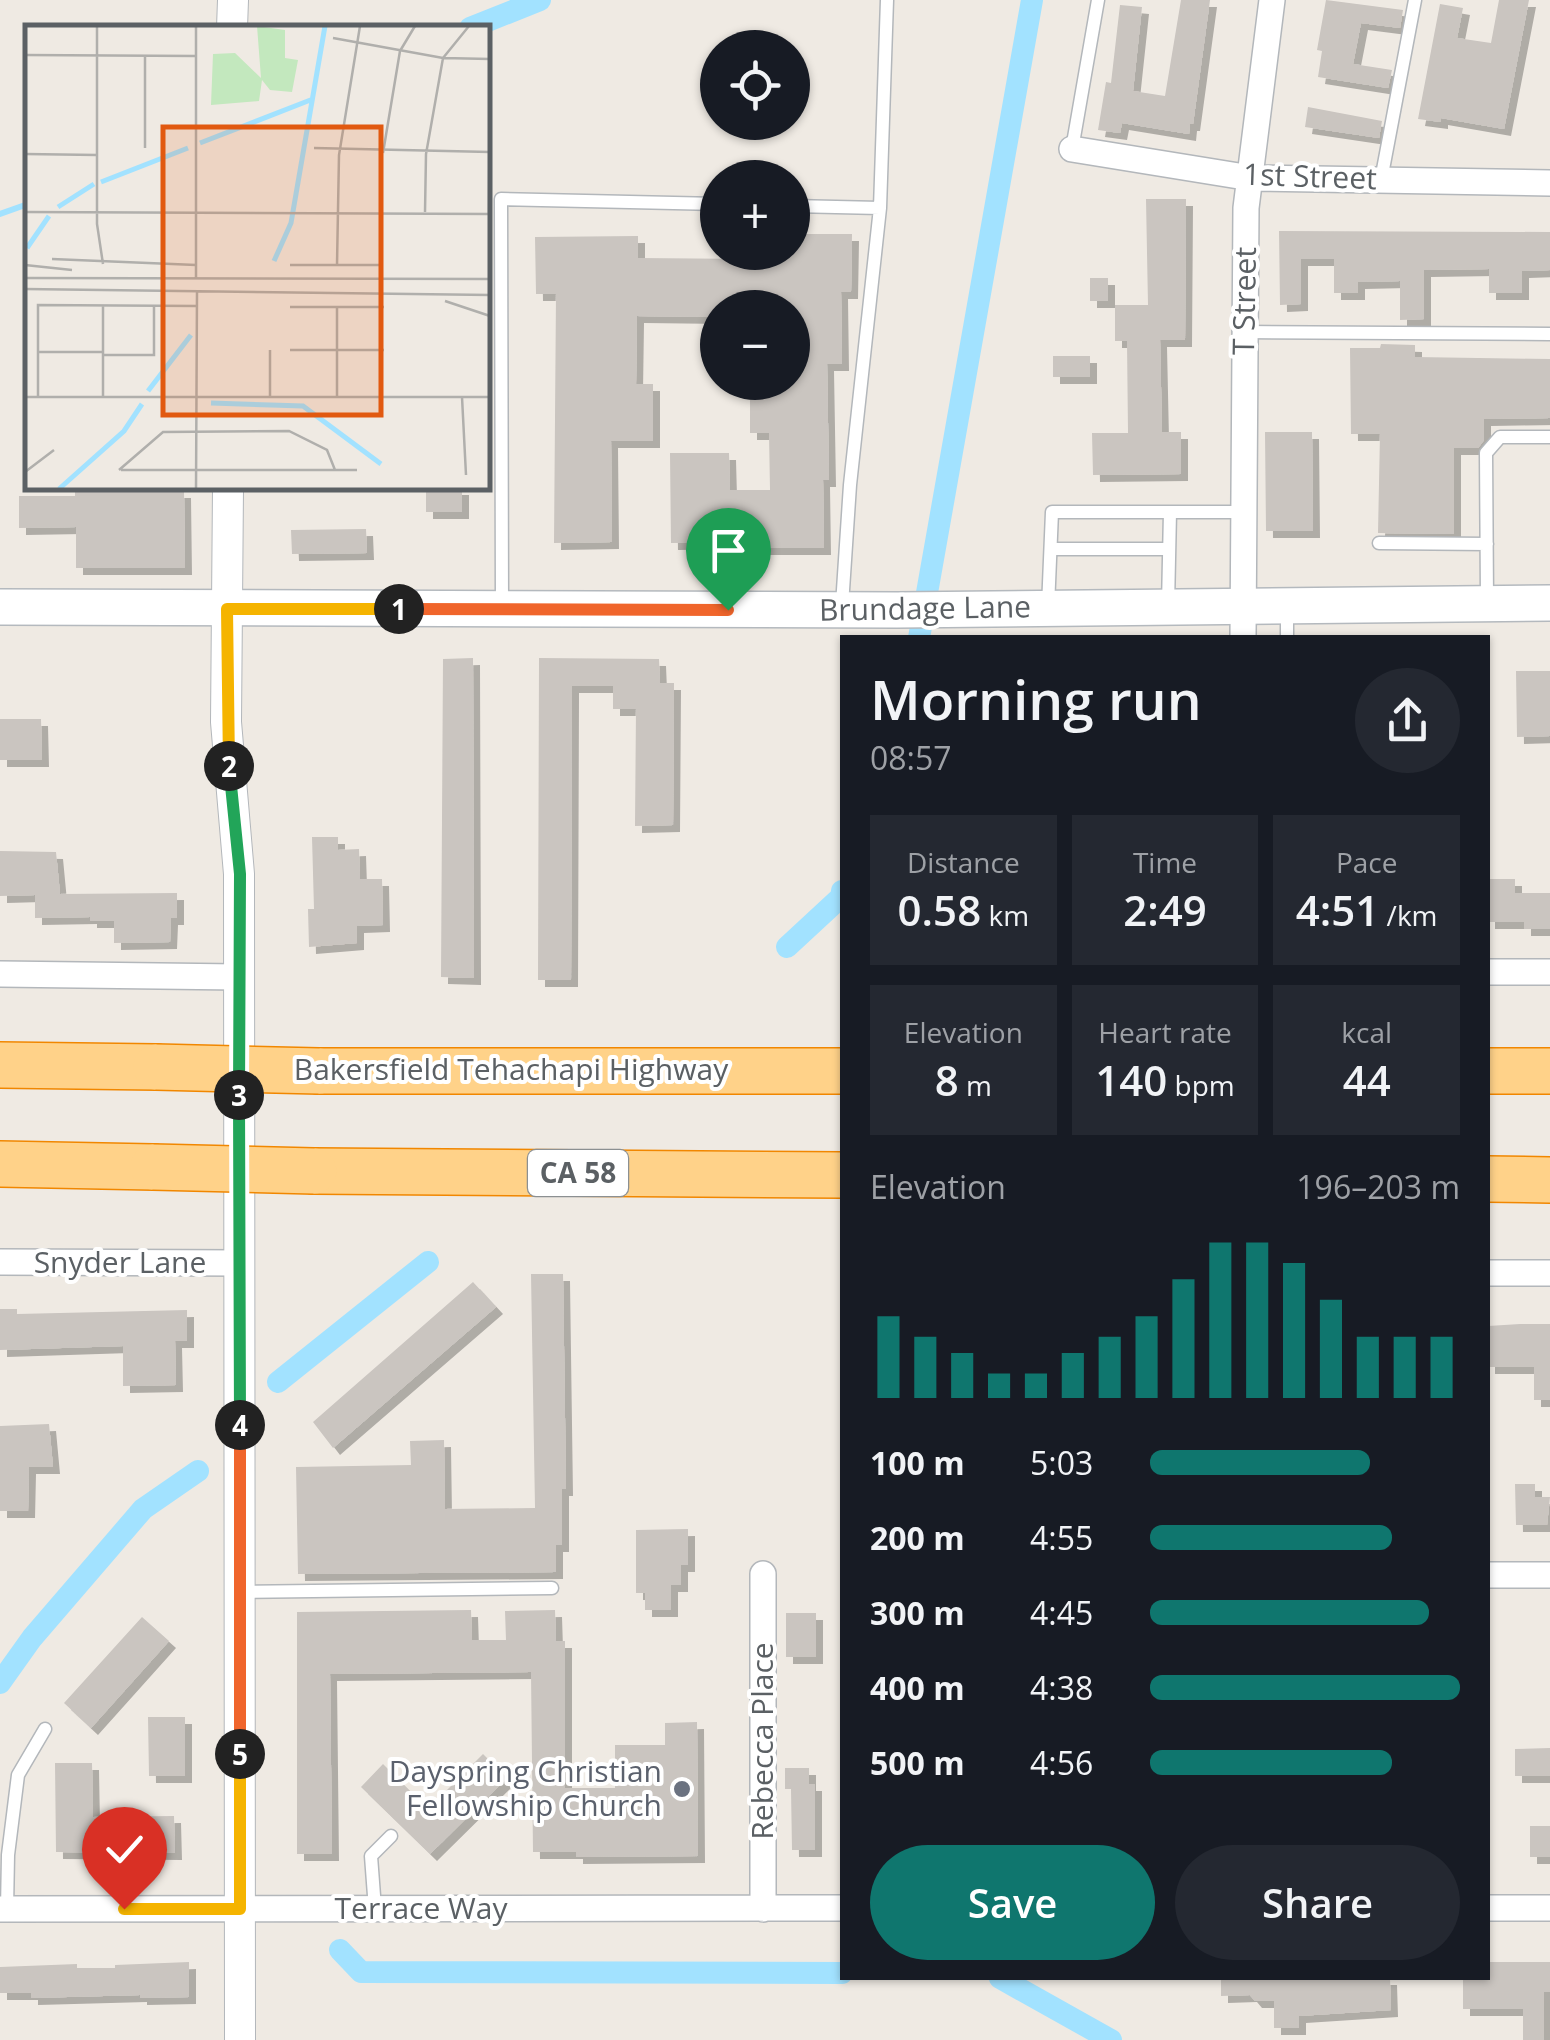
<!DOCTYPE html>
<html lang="en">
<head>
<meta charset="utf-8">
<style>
  :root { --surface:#171b24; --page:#242831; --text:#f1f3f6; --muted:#9ea1a6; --accent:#0f766e }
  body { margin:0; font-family:"Open Sans",sans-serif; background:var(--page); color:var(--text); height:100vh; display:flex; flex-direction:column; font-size:38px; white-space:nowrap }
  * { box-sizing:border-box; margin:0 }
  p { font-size:32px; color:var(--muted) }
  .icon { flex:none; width:55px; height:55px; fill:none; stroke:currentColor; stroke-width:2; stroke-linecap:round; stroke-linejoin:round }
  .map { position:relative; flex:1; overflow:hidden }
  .details { position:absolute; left:840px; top:635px; width:650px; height:1345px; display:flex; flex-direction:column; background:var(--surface); border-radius:0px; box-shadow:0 2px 8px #0004 }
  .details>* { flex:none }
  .tools { position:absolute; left:700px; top:30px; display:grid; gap:20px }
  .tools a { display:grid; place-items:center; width:110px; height:110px; border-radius:50%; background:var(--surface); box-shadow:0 2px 8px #0004; font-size:50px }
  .pin { position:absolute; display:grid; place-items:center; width:85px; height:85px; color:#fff; margin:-102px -42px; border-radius:50% 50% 50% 0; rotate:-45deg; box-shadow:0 0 10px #0007 }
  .pin .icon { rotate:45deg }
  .km { position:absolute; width:50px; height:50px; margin:-25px; border-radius:50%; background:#222; color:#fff; font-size:28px; line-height:50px; text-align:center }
  .round { display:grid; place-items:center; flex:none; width:105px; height:105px; border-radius:52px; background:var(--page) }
  .summary { display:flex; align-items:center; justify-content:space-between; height:170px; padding:0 30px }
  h1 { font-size:55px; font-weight:600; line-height:75px }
  .stats { display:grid; grid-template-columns:repeat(3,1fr); gap:15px; height:170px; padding:10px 30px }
  .stats div { display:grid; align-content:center; border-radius:0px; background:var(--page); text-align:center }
  .stats b { font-size:42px; font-weight:600 }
  .stats small { font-size:28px; font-weight:400 }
  .stats p { font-size:28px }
  .chart { height:280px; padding:20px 30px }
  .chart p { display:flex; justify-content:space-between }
  .chart svg { width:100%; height:180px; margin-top:10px; stroke:var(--accent); stroke-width:6 }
  .button { display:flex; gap:20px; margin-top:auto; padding:20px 30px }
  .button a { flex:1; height:115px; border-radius:60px; background:var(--accent); color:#fff; font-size:40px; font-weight:600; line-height:115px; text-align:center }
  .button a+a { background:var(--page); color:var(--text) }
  ul { padding:0 30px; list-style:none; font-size:32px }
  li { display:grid; grid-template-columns:160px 120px 1fr; align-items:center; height:75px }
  li i { height:25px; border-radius:12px; background:var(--accent) }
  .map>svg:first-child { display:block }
</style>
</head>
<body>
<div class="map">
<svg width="1550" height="2040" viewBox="0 0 1550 2040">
  <defs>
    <filter id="shadow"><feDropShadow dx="7" dy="7" stdDeviation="0" flood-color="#0004"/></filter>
  </defs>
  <rect width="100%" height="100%" fill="#efeae3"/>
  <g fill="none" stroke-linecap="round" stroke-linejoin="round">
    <!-- stream -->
    <path stroke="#a2e2ff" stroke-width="6" d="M 0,214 L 28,204"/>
    <!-- canal -->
    <path stroke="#a2e2ff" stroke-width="22" d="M 470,28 L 540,0
      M 919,638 L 1032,0
      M 787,947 L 841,897 L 842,891
      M 278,1382 L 428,1262
      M 0,1683 L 32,1638 L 143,1509 L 198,1471
      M 340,1950 L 361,1972 L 842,1973
      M 1000,1978 L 1111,2040"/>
  </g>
  <!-- building -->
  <path fill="#cac5c0" filter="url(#shadow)" d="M 1181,0 L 1210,0 L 1193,124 L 1190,124 L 1189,134 L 1122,123 L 1120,133 L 1098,130 L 1106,82 L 1111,83 L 1120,5 L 1142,7 L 1133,91 L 1165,96 Z
    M 1326,0 L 1403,10 L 1400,28 L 1361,23 L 1353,64 L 1392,70 L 1388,88 L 1318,77 L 1322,51 L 1317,50 Z
    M 1499,0 L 1529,0 L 1504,129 L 1441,118 L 1441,122 L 1418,119 L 1440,4 L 1463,8 L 1457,38 L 1491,43 Z
    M 1308,107 L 1382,121 L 1379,138 L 1305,127 Z
    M 1146,199 L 1186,199 L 1185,340 L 1160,340 L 1162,432 L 1181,432 L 1181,474 L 1093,475 L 1092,433 L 1128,433 L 1127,341 L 1115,341 L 1115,305 L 1148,305 Z
    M 1279,231 L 1550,232 L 1550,270 L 1522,271 L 1522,293 L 1489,293 L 1489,269 L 1424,270 L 1424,319 L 1400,320 L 1400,281 L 1358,282 L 1358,293 L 1334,293 L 1334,259 L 1301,259 L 1301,304 L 1280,305 Z
    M 792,234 L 852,234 L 851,292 L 841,292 L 842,364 L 827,364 L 829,480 L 823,480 L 824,548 L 744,548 L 744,542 L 671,543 L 670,453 L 729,453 L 730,490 L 770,490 L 769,433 L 750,433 L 750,382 L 792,382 L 792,308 L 718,308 L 718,317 L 637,316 L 636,384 L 653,384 L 653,441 L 611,441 L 612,542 L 554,543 L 556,294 L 536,294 L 535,237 L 638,236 L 638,258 L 752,259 L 752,252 L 792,252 Z
    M 1090,278 L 1108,278 L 1108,301 L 1090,301 Z
    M 1381,344 L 1415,345 L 1415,357 L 1550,359 L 1550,418 L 1484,419 L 1484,440 L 1478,448 L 1454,448 L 1454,534 L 1378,533 L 1380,434 L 1351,434 L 1350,348 L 1380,348 Z
    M 1053,356 L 1090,356 L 1090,377 L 1053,377 Z
    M 1265,432 L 1312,432 L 1313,531 L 1266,531 Z
    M 130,488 L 177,488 L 177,491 L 184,491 L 185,568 L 76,568 L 76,527 L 19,528 L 19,496 L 75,496 L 75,492 L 130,491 Z
    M 426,488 L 462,488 L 462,512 L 426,512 Z
    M 366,529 L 367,553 L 292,554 L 291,530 Z
    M 473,658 L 474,978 L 441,977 L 443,659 Z
    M 539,658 L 659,659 L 660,683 L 674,683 L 673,825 L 635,826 L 636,709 L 613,709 L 613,686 L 572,686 L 571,980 L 538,980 Z
    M 1516,671 L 1550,671 L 1550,736 L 1517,737 Z
    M 0,719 L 41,719 L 42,760 L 0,760 Z
    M 312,837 L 338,837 L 338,850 L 359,849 L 360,879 L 382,879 L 383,925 L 357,926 L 357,943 L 309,947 L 308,909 L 314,909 Z
    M 0,851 L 56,852 L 60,894 L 177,893 L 177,918 L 171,918 L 170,942 L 114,943 L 114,921 L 90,921 L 90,917 L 35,918 L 35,895 L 0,896 Z
    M 1488,879 L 1515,879 L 1515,893 L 1550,893 L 1550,929 L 1524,929 L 1524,922 L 1488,922 Z
    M 531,1274 L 563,1274 L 566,1489 L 562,1489 L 562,1545 L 556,1545 L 556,1572 L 298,1574 L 296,1467 L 411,1465 L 410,1441 L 444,1440 L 445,1509 L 535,1508 Z
    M 473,1282 L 496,1307 L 333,1448 L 313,1422 Z
    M 0,1309 L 17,1309 L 17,1314 L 187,1310 L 187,1341 L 175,1341 L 176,1385 L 123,1386 L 123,1346 L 0,1350 Z
    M 1520,1324 L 1550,1324 L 1550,1400 L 1534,1400 L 1534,1367 L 1488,1367 L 1488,1326 Z
    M 49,1424 L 53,1467 L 29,1467 L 28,1511 L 0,1511 L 0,1426 Z
    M 1515,1484 L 1535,1484 L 1535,1497 L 1550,1497 L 1547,1525 L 1516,1525 Z
    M 688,1529 L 688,1565 L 681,1565 L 681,1585 L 671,1585 L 671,1610 L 645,1610 L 645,1593 L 636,1593 L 636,1530 Z
    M 471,1610 L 472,1640 L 506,1640 L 505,1611 L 555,1610 L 556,1641 L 565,1641 L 565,1788 L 615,1788 L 615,1745 L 665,1745 L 665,1723 L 697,1722 L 698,1856 L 576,1857 L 576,1852 L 533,1852 L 531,1672 L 330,1674 L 332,1854 L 297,1854 L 297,1612 Z
    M 786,1613 L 816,1613 L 816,1657 L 786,1657 Z
    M 142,1617 L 169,1641 L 91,1728 L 64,1703 Z
    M 148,1717 L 185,1717 L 185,1776 L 149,1776 Z
    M 1550,1748 L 1550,1776 L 1515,1776 L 1515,1749 Z
    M 483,1754 L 507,1778 L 430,1854 L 361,1787 L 383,1764 L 428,1809 Z
    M 55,1763 L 92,1763 L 93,1817 L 174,1816 L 175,1853 L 56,1852 Z
    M 785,1768 L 809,1768 L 809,1784 L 815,1784 L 815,1850 L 792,1850 L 791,1789 L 785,1789 Z
    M 1530,1826 L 1550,1826 L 1550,1857 L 1530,1857 Z
    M 189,1962 L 189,1997 L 140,1998 L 140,1995 L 31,1998 L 31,1993 L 0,1993 L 0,1967 L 77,1964 L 77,1968 L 115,1968 L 115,1965 Z
    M 1488,1962 L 1550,1962 L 1550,1992 L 1544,1992 L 1544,2040 L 1523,2040 L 1523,2009 L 1463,2009 L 1463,1978 L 1488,1978 Z
    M 1221,1978 L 1390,1978 L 1391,2010 L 1299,2016 L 1299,2028 L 1274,2028 L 1274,2001 L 1255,2001 L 1250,1995 L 1221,1996 Z"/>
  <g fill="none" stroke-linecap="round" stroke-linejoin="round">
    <!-- service casing -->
    <g stroke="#b3b7bb" stroke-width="15">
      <path id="service" d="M 1072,149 L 1098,0
        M 1381,180 L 1415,0
        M 792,206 L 880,208
        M 1244,332 L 1550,334
        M 1379,543 L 1487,544
        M 1051,549 L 1169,549
        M 1487,599 L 1486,453 L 1500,437 L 1550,437
        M 842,605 L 850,485 L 880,208 L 887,0
        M 1168,605 L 1170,512
        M 502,607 L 501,199 L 718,204
        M 1048,607 L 1052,512 L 1243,512
        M 1287,638 L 1287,610
        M 240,1592 L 552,1588
        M 7,1909 L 8,1855 L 18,1775 L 45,1729
        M 375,1909 L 371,1856 L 391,1836"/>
    </g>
    <!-- minor casing -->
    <g stroke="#b3b7bb" stroke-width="28">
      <path id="minor" d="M 1072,149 L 1251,178 L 1550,183
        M 1243,638 L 1246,208 L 1272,0
        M 1488,972 L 1550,972
        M 0,974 L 238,977
        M 0,1262 L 241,1263
        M 1488,1273 L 1550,1273
        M 1488,1575 L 1550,1575
        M 1488,1908 L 1550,1908
        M 0,1909 L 842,1908
        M 763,1909 L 763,1574"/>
    </g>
    <!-- tertiary casing -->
    <g stroke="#b3b7bb" stroke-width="32">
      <path id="tertiary" d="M 232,28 L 233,0
        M 228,488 L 226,722 L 239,874 L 240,2040"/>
    </g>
    <!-- secondary casing -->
    <g stroke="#b4b9be" stroke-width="38">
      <path id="secondary" d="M 0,607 L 897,610 L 1550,603"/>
    </g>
    <!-- motorway casing -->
    <g stroke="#f18700" stroke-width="48">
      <path id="motorway" d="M 0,1065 L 156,1067
        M 319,1071 L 842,1071
        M 1488,1071 L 1550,1071
        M 0,1164 L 153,1167
        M 314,1171 L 842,1175
        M 1488,1179 L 1550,1180"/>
    </g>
    <!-- service -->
    <use href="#service" stroke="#fff" stroke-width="12"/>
    <!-- minor -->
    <use href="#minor" stroke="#fff" stroke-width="25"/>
    <!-- tertiary -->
    <use href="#tertiary" stroke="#fff" stroke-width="30"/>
    <!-- secondary -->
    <use href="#secondary" stroke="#fff" stroke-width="35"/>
    <!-- motorway -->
    <use href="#motorway" stroke="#ffd289" stroke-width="45"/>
    <!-- motorway-bridge casing -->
    <g stroke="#f18700" stroke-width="48" stroke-linecap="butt">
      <path id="motorway-bridge" d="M 156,1067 L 319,1071
        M 153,1167 L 314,1171"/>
    </g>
    <!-- motorway-bridge -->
    <use href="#motorway-bridge" stroke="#ffd289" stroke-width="45"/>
  </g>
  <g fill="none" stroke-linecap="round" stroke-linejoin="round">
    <!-- split-1 casing -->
    <g stroke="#fff" stroke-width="20">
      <path id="split-1" d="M 399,609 L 728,610"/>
    </g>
    <!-- split-2 casing -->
    <g stroke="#fff" stroke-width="20">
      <path id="split-2" d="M 229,766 L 227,609 L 399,609"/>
    </g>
    <!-- split-3 casing -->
    <g stroke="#fff" stroke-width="20">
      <path id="split-3" d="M 229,766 L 240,874 L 239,1095"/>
    </g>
    <!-- split-4 casing -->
    <g stroke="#fff" stroke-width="20">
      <path id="split-4" d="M 239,1095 L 240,1425"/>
    </g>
    <!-- split-5 casing -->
    <g stroke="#fff" stroke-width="20">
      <path id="split-5" d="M 240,1425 L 240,1754"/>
    </g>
    <!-- split-6 casing -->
    <g stroke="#fff" stroke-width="20">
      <path id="split-6" d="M 124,1909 L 240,1909 L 240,1754"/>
    </g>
    <!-- split-1 -->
    <use href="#split-1" stroke="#f0652b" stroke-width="12"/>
    <!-- split-2 -->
    <use href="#split-2" stroke="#f5b400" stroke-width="12"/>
    <!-- split-3 -->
    <use href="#split-3" stroke="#22a559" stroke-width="12"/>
    <!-- split-4 -->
    <use href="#split-4" stroke="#22a559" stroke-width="12"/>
    <!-- split-5 -->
    <use href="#split-5" stroke="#f0652b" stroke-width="12"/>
    <!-- split-6 -->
    <use href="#split-6" stroke="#f5b400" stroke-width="12"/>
  </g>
  <!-- markers -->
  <circle fill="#6b7280" stroke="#fff" stroke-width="4" cx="682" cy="1789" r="10"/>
  <g text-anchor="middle" stroke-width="8" stroke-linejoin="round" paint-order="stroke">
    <!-- shield labels -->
    <rect fill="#fff" stroke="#8c9092" stroke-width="2.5" x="528" y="1150" width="100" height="46" rx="8"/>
    <g font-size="28" font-weight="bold" fill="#5b6064">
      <text x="578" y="1183">CA 58</text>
    </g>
    <!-- street labels -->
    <g font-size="30" fill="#5b6064" stroke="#fff">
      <text transform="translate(1310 177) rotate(2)" y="10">1st Street</text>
      <text transform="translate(1245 301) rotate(-89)" y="10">T Street</text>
      <text transform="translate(925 609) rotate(-1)" y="10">Brundage Lane</text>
      <text x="511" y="1080">Bakersfield Tehachapi Highway</text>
      <text x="120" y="1273">Snyder Lane</text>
      <text transform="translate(763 1741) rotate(-90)" y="10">Rebecca Place</text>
      <text x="421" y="1919">Terrace Way</text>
    </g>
    <!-- worship labels -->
    <g font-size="30" fill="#5b616d" stroke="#fff" text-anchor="end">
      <text x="662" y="1782">Dayspring Christian<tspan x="662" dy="34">Fellowship Church</tspan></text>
    </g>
  </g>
  <!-- overview -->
  <g transform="translate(25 25)">
    <rect width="465" height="465" fill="#efeae3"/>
    <path d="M 232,1 L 260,5 L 260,33 L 273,35 L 267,67 L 245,65 L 237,55 L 234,76 L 186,80 L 188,29 L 210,28 L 236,53 Z" fill="#c3e8be"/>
    <path fill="none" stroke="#a2e2ff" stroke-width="5" d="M 175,118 L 288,74M 76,157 L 163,123M 33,182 L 69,159M 2,223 L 24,191M 249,236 L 266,198 L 300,1M 123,366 L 166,310M 186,378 L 278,381 L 356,439M 34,464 L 99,406 L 117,379"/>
    <path fill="none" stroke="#b0afac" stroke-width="2.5" d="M 72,1 L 72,199 L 78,239M 171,1 L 171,254M 308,13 L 418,33 L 465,34M 0,30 L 171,31M 120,123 L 120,30M 289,123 L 465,127M 358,128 L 375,26 L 390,1M 0,129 L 72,130M 0,187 L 465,189M 400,187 L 401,129 L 418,33 L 444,1M 464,188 L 465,1M 27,234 L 171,240M 0,240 L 47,245M 265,240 L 357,240M 312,240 L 314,130 L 335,1M 0,253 L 465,254M 0,264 L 465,270M 420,276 L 465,291M 265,282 L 359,282M 265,325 L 359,325M 13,327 L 78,327M 78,330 L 129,330 L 129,281M 0,372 L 465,372M 13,372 L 13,280 L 172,281M 78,372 L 78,280M 245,372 L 245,325M 312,372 L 312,282M 437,372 L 441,450M 94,445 L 138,407 L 264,406 L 302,425 L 310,445M 96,445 L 332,445M 0,447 L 29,425M 171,464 L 172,267"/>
    <path fill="#e15910" fill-opacity="0.15" stroke="#e15910" stroke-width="5" d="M 138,102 L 356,102 L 356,390 L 138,390 Z"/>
    <rect width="465" height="465" fill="none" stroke="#5b6064" stroke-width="5"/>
  </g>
</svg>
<div class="tools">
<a><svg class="icon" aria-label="locate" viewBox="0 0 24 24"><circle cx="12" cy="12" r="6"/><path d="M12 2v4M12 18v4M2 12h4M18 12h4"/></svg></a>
<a>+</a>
<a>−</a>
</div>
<div class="pin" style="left:728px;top:610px;background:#1e9e55"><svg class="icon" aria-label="arrive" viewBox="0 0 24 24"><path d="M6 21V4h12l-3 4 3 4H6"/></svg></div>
<div class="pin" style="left:124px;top:1909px;background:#d93025"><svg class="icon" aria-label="check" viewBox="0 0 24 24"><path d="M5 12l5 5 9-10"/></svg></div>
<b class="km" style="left:399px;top:609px">1</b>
<b class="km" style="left:229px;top:766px">2</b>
<b class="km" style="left:239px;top:1095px">3</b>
<b class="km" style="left:240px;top:1425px">4</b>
<b class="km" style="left:240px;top:1754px">5</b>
<section class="details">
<div class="summary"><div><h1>Morning run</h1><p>08:57</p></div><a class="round"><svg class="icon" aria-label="share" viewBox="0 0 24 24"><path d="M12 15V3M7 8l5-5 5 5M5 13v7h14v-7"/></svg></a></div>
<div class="stats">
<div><p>Distance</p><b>0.58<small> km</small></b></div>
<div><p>Time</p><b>2:49</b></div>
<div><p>Pace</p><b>4:51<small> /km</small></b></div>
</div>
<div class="stats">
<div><p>Elevation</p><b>8<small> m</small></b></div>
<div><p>Heart rate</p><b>140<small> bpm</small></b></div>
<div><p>kcal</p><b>44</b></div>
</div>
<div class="chart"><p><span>Elevation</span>196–203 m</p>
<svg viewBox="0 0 160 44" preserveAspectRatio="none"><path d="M5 44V24M15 44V29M25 44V33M35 44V38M45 44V38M55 44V33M65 44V29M75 44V24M85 44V15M95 44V6M105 44V6M115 44V11M125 44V20M135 44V29M145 44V29M155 44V29"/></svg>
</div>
<ul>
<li><b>100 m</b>5:03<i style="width:71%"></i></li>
<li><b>200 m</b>4:55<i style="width:78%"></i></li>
<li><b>300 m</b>4:45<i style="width:90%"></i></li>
<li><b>400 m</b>4:38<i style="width:100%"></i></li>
<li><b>500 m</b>4:56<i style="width:78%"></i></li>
</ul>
<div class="button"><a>Save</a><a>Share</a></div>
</section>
</div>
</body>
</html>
